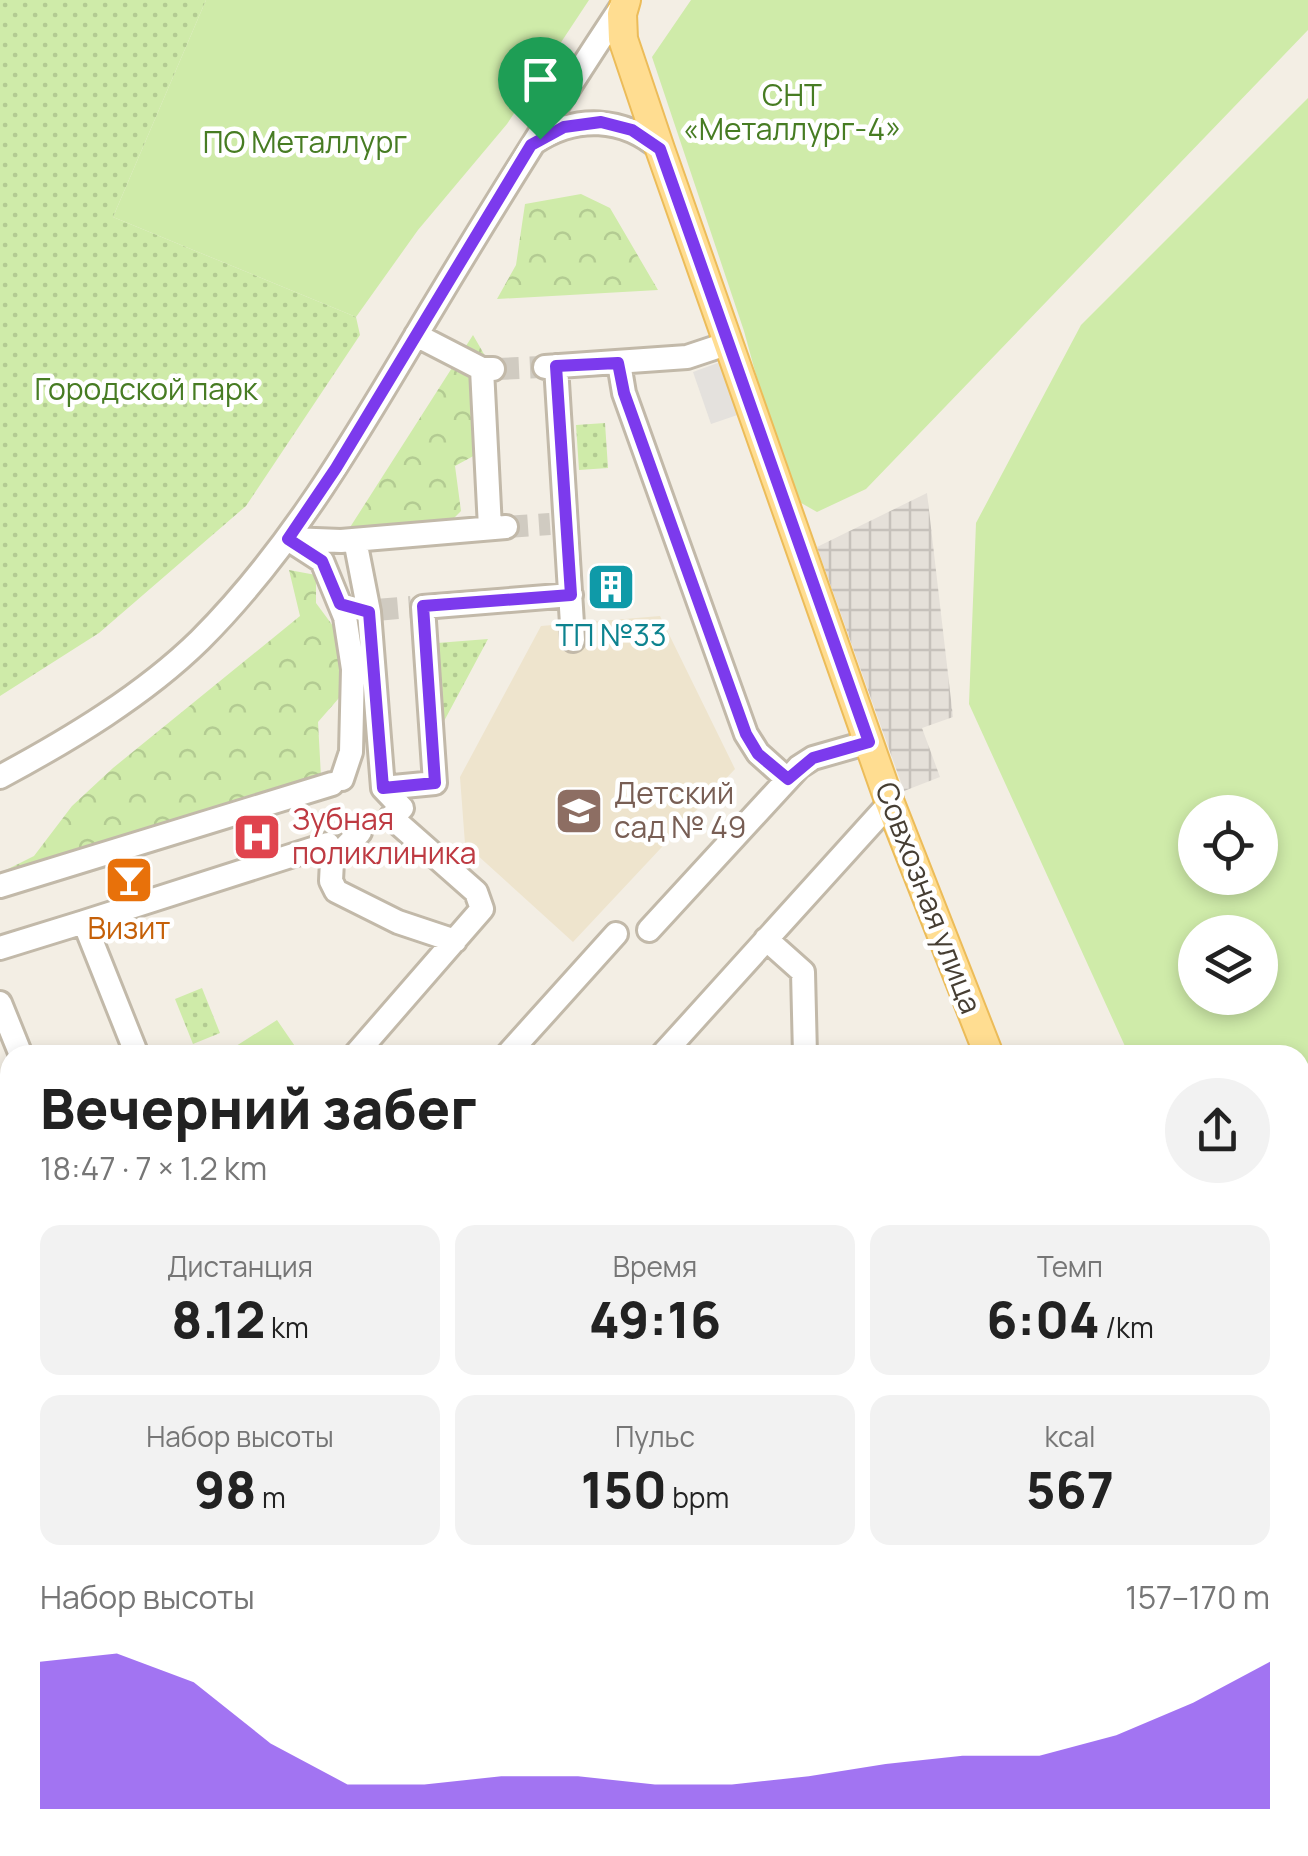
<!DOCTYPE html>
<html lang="ru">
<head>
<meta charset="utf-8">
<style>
  :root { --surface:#fff; --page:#f2f2f2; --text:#222; --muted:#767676; --accent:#7c3aed }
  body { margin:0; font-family:Manrope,sans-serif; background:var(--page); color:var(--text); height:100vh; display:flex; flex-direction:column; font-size:38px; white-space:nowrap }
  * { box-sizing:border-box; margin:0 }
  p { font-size:32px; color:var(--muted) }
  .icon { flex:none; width:55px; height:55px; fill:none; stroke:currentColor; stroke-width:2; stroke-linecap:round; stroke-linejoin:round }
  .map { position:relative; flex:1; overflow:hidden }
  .details { position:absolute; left:0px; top:1045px; width:1310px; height:812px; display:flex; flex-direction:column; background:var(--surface); border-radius:30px 30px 0 0; box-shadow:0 5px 15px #0003 }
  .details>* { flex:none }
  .tools { position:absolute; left:1178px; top:795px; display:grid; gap:20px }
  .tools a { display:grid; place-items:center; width:100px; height:100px; border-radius:50%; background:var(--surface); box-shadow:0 5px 15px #0003; font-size:50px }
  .pin { position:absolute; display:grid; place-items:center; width:85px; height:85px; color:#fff; margin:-102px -42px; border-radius:50% 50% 50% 0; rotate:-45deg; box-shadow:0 0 10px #0007 }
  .pin .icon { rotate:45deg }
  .round { display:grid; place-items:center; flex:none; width:105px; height:105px; border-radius:52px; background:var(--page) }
  .headline { display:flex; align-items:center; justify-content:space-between; height:170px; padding:0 40px }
  h1 { font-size:55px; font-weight:800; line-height:75px }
  .stats { display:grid; grid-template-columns:repeat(3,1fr); gap:15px; height:170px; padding:10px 40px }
  .stats div { display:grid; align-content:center; border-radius:20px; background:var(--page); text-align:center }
  .stats b { font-size:50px; font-weight:800 }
  .stats small { font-size:28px; font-weight:400 }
  .stats p { font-size:28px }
  .chart { height:280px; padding:20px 40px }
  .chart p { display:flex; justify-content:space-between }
  .chart svg { width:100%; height:180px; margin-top:10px; fill:var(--accent); opacity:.7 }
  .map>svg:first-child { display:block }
</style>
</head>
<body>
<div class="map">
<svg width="1308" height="1856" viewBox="0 0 1308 1856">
  <defs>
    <pattern id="industrial-grid" width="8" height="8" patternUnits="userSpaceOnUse" patternTransform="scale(2.5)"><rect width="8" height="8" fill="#e5e0d9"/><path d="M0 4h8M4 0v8" fill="none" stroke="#c6c1bb"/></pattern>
    <pattern id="forest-crowns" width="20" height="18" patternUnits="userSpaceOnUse" patternTransform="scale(2.5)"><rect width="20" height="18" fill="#cfeba9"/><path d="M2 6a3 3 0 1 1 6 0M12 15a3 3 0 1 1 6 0" fill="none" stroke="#b3cb92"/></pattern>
    <pattern id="park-dots" width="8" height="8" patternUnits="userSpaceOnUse" patternTransform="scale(2.5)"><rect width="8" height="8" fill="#cfeba9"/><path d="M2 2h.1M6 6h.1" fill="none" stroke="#b3cb92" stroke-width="1.8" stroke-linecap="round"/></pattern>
  </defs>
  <rect width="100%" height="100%" fill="#f3eee4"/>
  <!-- industrial -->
  <path fill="url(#industrial-grid)" d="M 927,493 L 953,717 L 922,728 L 940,777 L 904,791 L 817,547 Z
    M 1000,1848 L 1131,1848 L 1132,1856 L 990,1856 Z"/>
  <!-- education -->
  <path fill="#eee4cd" d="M 660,616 L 735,769 L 573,942 L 465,844 L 460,777 L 541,626 Z
    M 10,1232 L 10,1417 L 0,1389 L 0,1235 Z"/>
  <!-- green -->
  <path fill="#cfeba9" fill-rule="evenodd" d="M 206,0 L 589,0 L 507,124 L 418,230 L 356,317 L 113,217 Z
    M 691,0 L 1308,0 L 1308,30 L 866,489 L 817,512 L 796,500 L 767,415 L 744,331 L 652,57 Z
    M 1308,98 L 1308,1447 L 1300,1430 L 1300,1055 L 1129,1055 L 969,704 L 976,523 L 1081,325 ZM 1195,812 L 1260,812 L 1260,878 L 1195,878 ZM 1195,932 L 1260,932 L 1260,998 L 1195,998 Z
    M 277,1020 L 301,1055 L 222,1055 Z"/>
  <!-- forest -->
  <path fill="url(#forest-crowns)" d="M 581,194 L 610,208 L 658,290 L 497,299 L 516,265 L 525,204 Z
    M 473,335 L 488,361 L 477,454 L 455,466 L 461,511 L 446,526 L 347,532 Z
    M 289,570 L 316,575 L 316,603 L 333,626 L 350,671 L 339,698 L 318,722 L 322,795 L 0,895 L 0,873 L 34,856 L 72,806 L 113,768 L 300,616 Z"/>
  <!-- park -->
  <path fill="url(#park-dots)" d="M 0,0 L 206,0 L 113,217 L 356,317 L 360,335 L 246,506 L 99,633 L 0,696 Z
    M 605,423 L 608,468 L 579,470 L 576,425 Z
    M 488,639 L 443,723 L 437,643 Z
    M 202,988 L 220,1033 L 193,1044 L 175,999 Z"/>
  <!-- parking -->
  <path fill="#e4e1dd" d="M 734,357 L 752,410 L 711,424 L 693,372 Z"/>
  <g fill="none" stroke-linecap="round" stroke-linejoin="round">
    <!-- minor-tunnel -->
    <path stroke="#d0cbc1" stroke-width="22" stroke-dasharray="22 11" stroke-linecap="butt" d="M 497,369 L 541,367
      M 506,527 L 550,524
      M 376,610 L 411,607"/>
    <!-- minor casing -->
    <g stroke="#c2b9a9" stroke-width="28">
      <path id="minor" d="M 535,142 C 576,115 623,117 660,149
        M 416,335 L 482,369 L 493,369
        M 619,363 L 624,393 L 746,734 L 758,753 L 787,779
        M 556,366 L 573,640
        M 545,367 L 687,357 L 729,343
        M 482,369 L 490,528
        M 288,539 L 322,561 L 345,617 L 353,669 L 351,752 L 342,779
        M 290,539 L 341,541 L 506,527
        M 355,540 L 369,612 L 383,788
        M 0,777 C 69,740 144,695 200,640 C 296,544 361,427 430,312 C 493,207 557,104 624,3
        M 360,832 L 332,861 L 331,881 L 336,891 L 398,922 L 455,941
        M 0,886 L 332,784
        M 649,930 L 799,767 L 813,758 L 869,742
        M 766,939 L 803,972 L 805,1055
        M 0,948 L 84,922
        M 0,1003 L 21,1055
        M 137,1055 L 84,922 L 328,844
        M 355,1055 L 482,909 L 476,892 L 391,817 L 402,808 L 383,788 L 435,783 L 423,607 L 571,595
        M 507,1055 L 616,934
        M 662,1055 L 890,803
        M 0,1523 L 10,1520
        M 0,1598 L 10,1594
        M 0,1660 L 10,1656
        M 0,1767 L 10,1791
        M 46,1848 L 49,1856
        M 158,1848 L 161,1856
        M 192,1848 L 195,1856
        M 302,1848 L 332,1856
        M 504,1848 L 514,1856
        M 538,1856 L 544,1848"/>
    </g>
    <!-- major casing -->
    <g stroke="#ecbc59" stroke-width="32">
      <path id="major" d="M 626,0 L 622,14 L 623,39 L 660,149 L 890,803 L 989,1055
        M 1300,1736 L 1308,1753"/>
    </g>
    <!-- minor -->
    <use href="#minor" stroke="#fff" stroke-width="22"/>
    <!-- major -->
    <use href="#major" stroke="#ffdd91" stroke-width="28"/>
  </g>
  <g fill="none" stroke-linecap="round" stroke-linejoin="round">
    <!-- route casing -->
    <g stroke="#fff" stroke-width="20">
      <path id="route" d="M 601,122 L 632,130 L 660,149 L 869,742 L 813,758 L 788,779 L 758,754 L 746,734 L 624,393 L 618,363 L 556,366 L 571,595 L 423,606 L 435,783 L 383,788 L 369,612 L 340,604 L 322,561 L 288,539 L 336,468 L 531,145 L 564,127 Z"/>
    </g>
    <!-- route -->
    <use href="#route" stroke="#7c3aed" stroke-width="12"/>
  </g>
  <!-- icons -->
  <defs>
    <g id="building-square" transform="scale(2.5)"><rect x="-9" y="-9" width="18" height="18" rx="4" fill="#0f9aa8" stroke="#fff"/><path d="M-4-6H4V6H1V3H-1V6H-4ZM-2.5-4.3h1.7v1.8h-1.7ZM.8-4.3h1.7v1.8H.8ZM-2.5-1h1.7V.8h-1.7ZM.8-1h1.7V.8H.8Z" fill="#fff"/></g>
    <g id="school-square" transform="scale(2.5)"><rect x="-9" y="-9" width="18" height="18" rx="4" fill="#8d6e63" stroke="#fff"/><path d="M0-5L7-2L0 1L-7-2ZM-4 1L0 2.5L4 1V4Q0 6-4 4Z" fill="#fff"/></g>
    <g id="hospital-square" transform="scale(2.5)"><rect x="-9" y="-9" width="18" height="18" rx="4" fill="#e0444e" stroke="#fff"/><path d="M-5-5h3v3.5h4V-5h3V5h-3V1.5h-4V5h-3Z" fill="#fff"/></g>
    <g id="bar-square" transform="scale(2.5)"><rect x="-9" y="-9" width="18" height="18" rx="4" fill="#e8710a" stroke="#fff"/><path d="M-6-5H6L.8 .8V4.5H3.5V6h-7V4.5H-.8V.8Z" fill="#fff"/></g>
  </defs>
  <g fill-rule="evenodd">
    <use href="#building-square" x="611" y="587"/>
    <use href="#school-square" x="579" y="811"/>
    <use href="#hospital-square" x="257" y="837"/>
    <use href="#bar-square" x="129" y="880"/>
  </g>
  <g text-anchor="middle" stroke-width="9" stroke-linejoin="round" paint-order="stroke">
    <!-- park labels -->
    <g font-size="30" fill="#477c23" stroke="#fff">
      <text x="792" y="106">СНТ<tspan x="792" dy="34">«Металлург-4»</tspan></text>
      <text x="305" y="153">ПО Металлург</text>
      <text x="146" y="400">Городской парк</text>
    </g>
    <!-- culture labels -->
    <g font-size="30" fill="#0d838f" stroke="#fff">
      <text x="611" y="646">ТП №33</text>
    </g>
    <!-- education labels -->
    <g font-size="30" fill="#785e54" stroke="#fff" text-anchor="start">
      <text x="614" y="804">Детский<tspan x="614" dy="34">сад № 49</tspan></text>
    </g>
    <!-- health labels -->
    <g font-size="30" fill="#be3a42" stroke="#fff" text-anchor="start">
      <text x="292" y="830">Зубная<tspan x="292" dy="34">поликлиника</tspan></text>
    </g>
    <!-- street labels -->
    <g font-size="30" fill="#463e33" stroke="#fff">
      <text transform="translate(928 898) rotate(69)" y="10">Совхозная улица</text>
    </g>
    <!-- food labels -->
    <g font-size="30" fill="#c56008" stroke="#fff">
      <text x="129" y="939">Визит</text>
    </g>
  </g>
</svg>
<div class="tools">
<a><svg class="icon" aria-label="locate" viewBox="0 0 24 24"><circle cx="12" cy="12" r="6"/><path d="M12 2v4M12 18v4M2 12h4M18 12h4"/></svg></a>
<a><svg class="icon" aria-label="layers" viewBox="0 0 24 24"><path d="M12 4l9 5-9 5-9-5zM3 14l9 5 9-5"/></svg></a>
</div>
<div class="pin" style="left:540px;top:139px;background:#1e9e55"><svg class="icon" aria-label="arrive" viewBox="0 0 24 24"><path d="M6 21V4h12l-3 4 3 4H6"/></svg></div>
<section class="details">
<div class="headline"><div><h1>Вечерний забег</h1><p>18:47 · 7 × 1.2 km</p></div><a class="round"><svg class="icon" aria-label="share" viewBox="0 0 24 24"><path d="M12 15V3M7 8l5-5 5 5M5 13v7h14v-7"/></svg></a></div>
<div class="stats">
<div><p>Дистанция</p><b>8.12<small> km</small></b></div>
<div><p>Время</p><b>49:16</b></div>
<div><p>Темп</p><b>6:04<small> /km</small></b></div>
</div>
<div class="stats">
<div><p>Набор высоты</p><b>98<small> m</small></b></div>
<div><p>Пульс</p><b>150<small> bpm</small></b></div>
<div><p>kcal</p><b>567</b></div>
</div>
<div class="chart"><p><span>Набор высоты</span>157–170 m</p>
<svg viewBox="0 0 160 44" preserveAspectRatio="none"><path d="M0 44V8L10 6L20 13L30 28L40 38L50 38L60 36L70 36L80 38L90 38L100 36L110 33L120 31L130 31L140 26L150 18L160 8V44z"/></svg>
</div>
</section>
</div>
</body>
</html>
